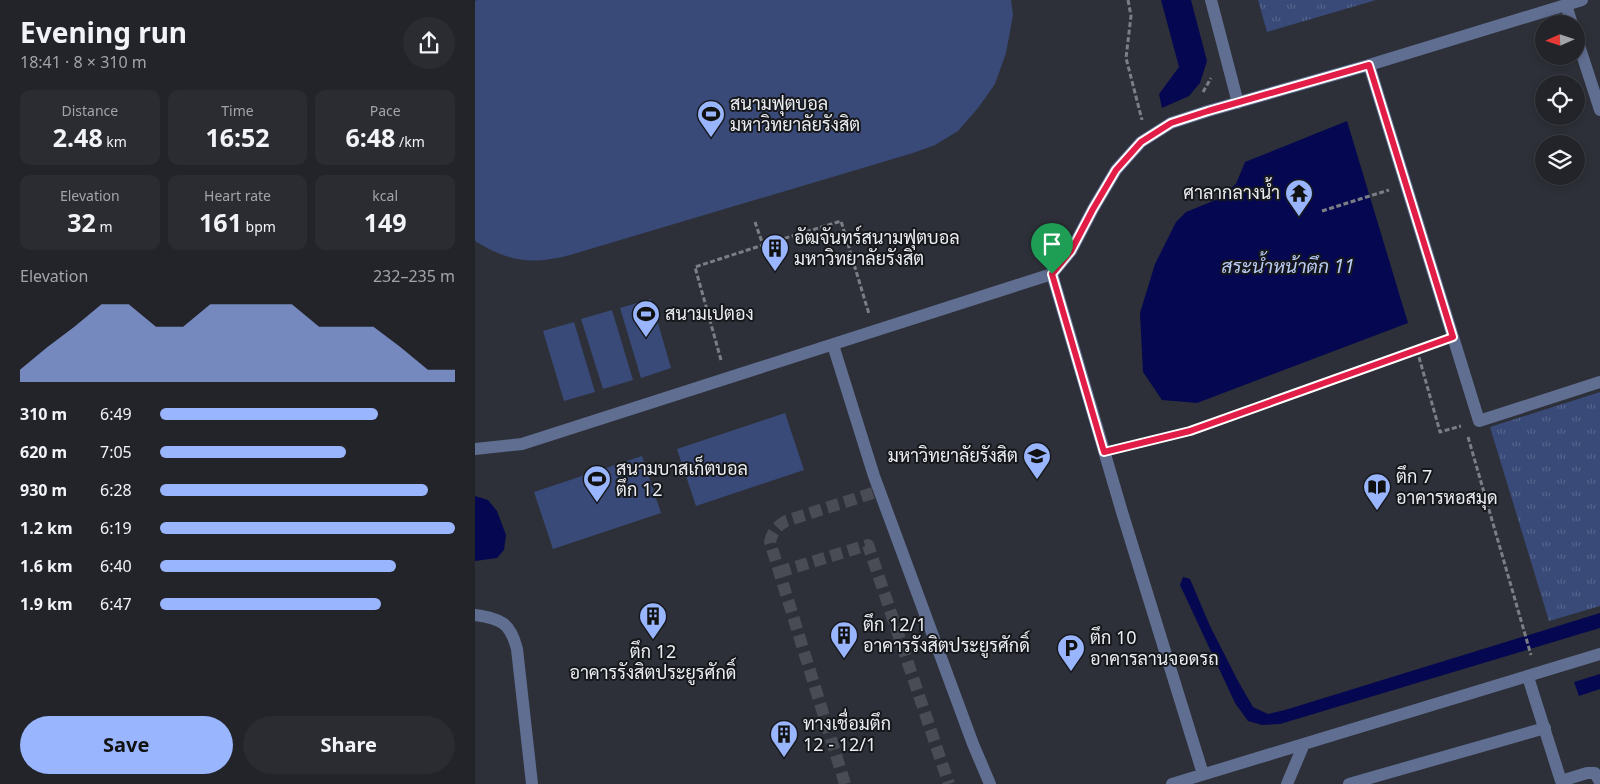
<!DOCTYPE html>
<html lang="en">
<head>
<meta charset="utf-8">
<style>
  :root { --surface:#22242a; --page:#2a2c32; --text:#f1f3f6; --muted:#a2a4a8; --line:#3f4147; --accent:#99b5fd }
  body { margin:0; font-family:"Noto Sans",Sarabun,sans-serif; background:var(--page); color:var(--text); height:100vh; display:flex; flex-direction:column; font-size:19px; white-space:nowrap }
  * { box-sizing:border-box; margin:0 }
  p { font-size:16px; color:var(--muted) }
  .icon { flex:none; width:28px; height:28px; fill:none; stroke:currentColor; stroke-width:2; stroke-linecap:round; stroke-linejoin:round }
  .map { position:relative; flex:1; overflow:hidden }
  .panel { display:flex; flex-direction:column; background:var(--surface); width:475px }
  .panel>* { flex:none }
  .needle { width:32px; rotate:267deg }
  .controls { position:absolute; left:1060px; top:15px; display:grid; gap:10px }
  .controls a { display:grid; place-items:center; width:50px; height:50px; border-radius:50%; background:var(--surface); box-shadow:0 2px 8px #0003,0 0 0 1px var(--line); font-size:25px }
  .pin { position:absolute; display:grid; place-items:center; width:42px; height:42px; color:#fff; margin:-51px -21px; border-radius:50% 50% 50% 0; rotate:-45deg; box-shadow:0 0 5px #0007 }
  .pin .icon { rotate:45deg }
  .round { display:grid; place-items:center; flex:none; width:52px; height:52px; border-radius:26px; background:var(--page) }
  .headline { display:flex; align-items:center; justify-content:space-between; height:85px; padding:0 20px }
  h1 { font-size:28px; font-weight:700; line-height:38px }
  .figures { display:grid; grid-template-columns:repeat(3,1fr); gap:8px; height:85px; padding:5px 20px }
  .figures div { display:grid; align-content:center; border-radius:10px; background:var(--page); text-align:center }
  .figures b { font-size:25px; font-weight:700 }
  .figures small { font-size:14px; font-weight:400 }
  .figures p { font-size:14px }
  .chart { height:140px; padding:10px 20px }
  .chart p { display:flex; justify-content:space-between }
  .chart svg { width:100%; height:90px; margin-top:5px; fill:var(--accent); opacity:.7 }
  .action { display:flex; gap:10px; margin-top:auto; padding:10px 20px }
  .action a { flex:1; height:58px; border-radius:30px; background:var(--accent); color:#111; font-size:20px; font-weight:700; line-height:58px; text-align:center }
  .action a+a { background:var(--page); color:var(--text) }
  ul { padding:0 20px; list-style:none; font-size:16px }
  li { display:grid; grid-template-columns:80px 60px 1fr; align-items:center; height:38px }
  li i { height:12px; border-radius:6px; background:var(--accent) }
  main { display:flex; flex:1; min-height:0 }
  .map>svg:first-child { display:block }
</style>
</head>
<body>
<main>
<section class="panel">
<div class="headline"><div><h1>Evening run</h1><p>18:41 · 8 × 310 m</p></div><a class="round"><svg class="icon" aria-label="share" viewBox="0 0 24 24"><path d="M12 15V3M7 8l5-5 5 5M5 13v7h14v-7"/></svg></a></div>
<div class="figures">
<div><p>Distance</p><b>2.48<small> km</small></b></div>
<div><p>Time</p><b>16:52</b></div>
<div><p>Pace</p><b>6:48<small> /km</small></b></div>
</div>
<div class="figures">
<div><p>Elevation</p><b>32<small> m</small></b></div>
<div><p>Heart rate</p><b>161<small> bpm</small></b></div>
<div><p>kcal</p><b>149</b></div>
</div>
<div class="chart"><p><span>Elevation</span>232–235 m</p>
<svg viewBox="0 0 160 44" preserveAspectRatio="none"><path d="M0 44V38L10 27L20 17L30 6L40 6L50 17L60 17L70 6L80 6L90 6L100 6L110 17L120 17L130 17L140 27L150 38L160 38V44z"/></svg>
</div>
<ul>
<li><b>310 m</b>6:49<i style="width:74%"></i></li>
<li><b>620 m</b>7:05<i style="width:63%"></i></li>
<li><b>930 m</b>6:28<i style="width:91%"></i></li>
<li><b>1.2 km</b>6:19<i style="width:100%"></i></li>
<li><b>1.6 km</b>6:40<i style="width:80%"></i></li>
<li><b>1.9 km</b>6:47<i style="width:75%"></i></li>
</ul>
<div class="action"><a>Save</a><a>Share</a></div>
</section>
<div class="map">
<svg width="1125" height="784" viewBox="0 0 1125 784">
  <defs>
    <pattern id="park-tufts" width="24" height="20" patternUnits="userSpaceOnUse" patternTransform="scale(1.25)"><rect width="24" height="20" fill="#394a78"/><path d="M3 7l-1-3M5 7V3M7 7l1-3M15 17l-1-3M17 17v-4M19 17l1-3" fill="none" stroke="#56648c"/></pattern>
  </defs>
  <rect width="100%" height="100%" fill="#2d3038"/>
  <!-- park -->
  <path fill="url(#park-tufts)" d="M 783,0 L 901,0 L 792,32 Z
    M 1125,392 L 1125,606 L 1074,621 L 1015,427 Z"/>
  <!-- garden -->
  <path fill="#394a78" d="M 2,0 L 536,0 L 538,15 L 531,53 L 520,84 L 503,108 L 483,131 L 460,145 L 438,153 L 95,255 C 57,265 34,262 0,241 L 0,1 Z
    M 176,299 L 196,368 L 166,378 L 145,308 Z
    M 137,310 L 158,380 L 128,389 L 106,319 Z
    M 99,322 L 120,392 L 89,401 L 68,331 Z
    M 310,413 L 329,470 L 221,506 L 202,449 Z
    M 167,456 L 186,513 L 78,549 L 59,492 Z"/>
  <!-- water -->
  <path fill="#050851" d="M 686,0 L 716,0 L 732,61 L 725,83 L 714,96 L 687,108 L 684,94 L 704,67 Z
    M 872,121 L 933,323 L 722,403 L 687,400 L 668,372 L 665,313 L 680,264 L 701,222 L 711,212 L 743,199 L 761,184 L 770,162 Z
    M 0,496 L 13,500 L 22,511 L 31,535 L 29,550 L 22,558 L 0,561 Z
    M 708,577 L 715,579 L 735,626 L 763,681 L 778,707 L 793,714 L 810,710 L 1125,613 L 1125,628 L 805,724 L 787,725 L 773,721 L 760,703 L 705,585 Z
    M 1125,674 L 1125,689 L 1104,696 L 1099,682 Z"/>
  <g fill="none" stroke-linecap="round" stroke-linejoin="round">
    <!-- minor-tunnel -->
    <path stroke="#494c54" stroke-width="12" stroke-dasharray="12 6" stroke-linecap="butt" d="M 304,572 L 393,545 L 474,784
      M 370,784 L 295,542 C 297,532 302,526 311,521 L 404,491"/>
    <!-- path -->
    <path stroke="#7b7e84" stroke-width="3" stroke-dasharray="5 2.5" stroke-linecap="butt" d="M 653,0 L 656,16 L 651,58 L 667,120
      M 728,92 L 736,78
      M 847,211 L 914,190
      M 288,245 L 366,221 L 394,314
      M 942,350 L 965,432 L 986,426
      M 246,360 L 220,267 L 288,245 L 280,222
      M 993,437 L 1056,655
      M 647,447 L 715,431 L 961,343"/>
    <!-- minor -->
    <path stroke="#606e91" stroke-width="12" d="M 736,0 L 763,103
      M 1091,5 L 1097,24
      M 1101,36 L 1125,110
      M 894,65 L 1004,421 L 1125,382
      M 577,274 L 647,512 L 728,774
      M 358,345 L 399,476 L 498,744 L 515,784
      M 0,449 L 47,444 L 577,274 L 596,251 L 618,209 L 641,170 L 666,142 L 696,123 L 733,111 L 894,65 L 1107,0
      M 0,615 C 26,619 35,622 42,649 L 57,784
      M 1053,677 L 1086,781 L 1112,773 L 1120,773 L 1125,782
      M 697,784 L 1125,654
      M 812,784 L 829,744
      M 874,784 L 1070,728"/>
  </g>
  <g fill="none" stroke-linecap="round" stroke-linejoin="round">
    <!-- route casing -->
    <g stroke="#fff" stroke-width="10">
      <path id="route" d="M 894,65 L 978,337 L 715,431 L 629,452 L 577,274 L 596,251 L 618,209 L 641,170 L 666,142 L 696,123 L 733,111 Z"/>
    </g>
    <!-- route -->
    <use href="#route" stroke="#e11d48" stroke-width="6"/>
  </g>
  <!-- icons -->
  <defs>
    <g id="stadium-pin" transform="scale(1.4375)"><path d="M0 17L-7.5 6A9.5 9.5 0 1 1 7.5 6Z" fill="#99b5fd" stroke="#16181c"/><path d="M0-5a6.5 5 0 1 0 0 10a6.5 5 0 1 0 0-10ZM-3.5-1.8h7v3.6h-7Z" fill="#111"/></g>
    <g id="temple-pin" transform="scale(1.4375)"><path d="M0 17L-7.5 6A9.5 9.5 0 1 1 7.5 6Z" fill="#99b5fd" stroke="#16181c"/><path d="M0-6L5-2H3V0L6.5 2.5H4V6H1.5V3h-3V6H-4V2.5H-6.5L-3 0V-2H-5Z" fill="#111"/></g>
    <g id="building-pin" transform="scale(1.4375)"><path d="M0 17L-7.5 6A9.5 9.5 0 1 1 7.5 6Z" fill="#99b5fd" stroke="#16181c"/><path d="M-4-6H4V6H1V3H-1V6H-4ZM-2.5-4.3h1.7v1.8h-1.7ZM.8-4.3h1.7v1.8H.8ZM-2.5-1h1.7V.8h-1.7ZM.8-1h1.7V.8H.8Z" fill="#111"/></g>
    <g id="university-pin" transform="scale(1.4375)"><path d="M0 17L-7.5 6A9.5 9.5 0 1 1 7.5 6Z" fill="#99b5fd" stroke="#16181c"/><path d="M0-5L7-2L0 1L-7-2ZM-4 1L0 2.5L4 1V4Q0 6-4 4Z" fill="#111"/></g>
    <g id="library-pin" transform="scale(1.4375)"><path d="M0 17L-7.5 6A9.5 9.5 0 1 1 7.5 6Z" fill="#99b5fd" stroke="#16181c"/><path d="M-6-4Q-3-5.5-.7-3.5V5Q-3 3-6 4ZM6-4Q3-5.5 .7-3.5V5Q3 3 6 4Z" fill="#111"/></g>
    <g id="parking-pin" transform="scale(1.4375)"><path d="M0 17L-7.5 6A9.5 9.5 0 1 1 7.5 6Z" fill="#99b5fd" stroke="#16181c"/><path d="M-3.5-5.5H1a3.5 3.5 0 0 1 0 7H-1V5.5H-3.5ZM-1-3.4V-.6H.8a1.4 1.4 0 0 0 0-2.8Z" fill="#111"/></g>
  </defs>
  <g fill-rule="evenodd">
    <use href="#stadium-pin" x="236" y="114"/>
    <use href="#temple-pin" x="824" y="193"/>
    <use href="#building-pin" x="300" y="248"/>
    <use href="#stadium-pin" x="171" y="314"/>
    <use href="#university-pin" x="562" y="456"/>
    <use href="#stadium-pin" x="122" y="479"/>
    <use href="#library-pin" x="902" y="487"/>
    <use href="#building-pin" x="178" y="616"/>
    <use href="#building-pin" x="369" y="635"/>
    <use href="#parking-pin" x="596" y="648"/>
    <use href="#building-pin" x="309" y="734"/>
  </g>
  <g text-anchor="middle" stroke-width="4" stroke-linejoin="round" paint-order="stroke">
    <!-- poi labels -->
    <g font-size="18" fill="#eaedf2" stroke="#16181c" text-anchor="start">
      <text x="255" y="110">สนามฟุตบอล<tspan x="255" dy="21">มหาวิทยาลัยรังสิต</tspan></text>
      <text x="805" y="199" text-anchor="end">ศาลากลางน้ำ</text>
      <text x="319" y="244">อัฒจันทร์สนามฟุตบอล<tspan x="319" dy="21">มหาวิทยาลัยรังสิต</tspan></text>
      <text x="190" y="320">สนามเปตอง</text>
      <text x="543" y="462" text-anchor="end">มหาวิทยาลัยรังสิต</text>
      <text x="141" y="475">สนามบาสเก็ตบอล<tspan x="141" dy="21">ตึก 12</tspan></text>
      <text x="921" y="483">ตึก 7<tspan x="921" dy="21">อาคารหอสมุด</tspan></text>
      <text x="388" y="631">ตึก 12/1<tspan x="388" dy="21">อาคารรังสิตประยูรศักดิ์</tspan></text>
      <text x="615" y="644">ตึก 10<tspan x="615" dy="21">อาคารลานจอดรถ</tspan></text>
      <text x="178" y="658" text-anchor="middle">ตึก 12<tspan x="178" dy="21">อาคารรังสิตประยูรศักดิ์</tspan></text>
      <text x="328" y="730">ทางเชื่อมตึก<tspan x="328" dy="21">12 - 12/1</tspan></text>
    </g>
    <!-- water labels -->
    <g font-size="19" font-style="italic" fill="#bacbf5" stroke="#16181c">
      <text x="813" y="273">สระน้ำหน้าตึก 11</text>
    </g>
  </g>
</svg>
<div class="controls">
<a><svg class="needle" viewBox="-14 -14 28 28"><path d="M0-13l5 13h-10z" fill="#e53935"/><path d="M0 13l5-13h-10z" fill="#a2a4a8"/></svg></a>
<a><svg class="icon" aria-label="locate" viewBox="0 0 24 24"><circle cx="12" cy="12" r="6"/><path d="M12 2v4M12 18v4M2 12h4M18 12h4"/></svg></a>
<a><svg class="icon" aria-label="layers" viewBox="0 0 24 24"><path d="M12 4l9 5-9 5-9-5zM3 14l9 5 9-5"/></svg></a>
</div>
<div class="pin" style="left:577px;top:274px;background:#1e9e55"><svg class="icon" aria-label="arrive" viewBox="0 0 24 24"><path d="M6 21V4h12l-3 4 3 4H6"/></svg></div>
</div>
</main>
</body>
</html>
